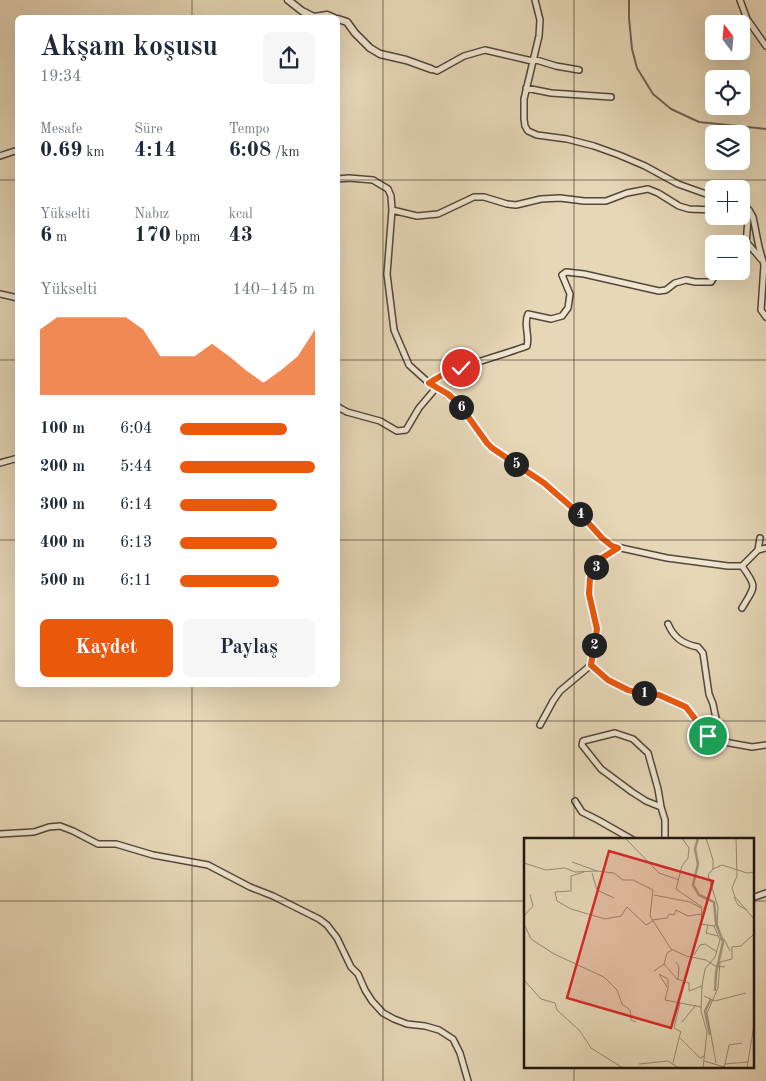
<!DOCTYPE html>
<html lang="tr">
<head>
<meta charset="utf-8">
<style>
  :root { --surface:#fff; --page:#f6f6f7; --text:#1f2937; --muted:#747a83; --accent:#ea580c }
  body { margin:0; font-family:"Old Standard TT",serif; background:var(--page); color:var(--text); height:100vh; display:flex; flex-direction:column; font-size:19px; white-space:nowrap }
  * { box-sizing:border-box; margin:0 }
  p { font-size:16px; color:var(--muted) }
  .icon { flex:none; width:28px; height:28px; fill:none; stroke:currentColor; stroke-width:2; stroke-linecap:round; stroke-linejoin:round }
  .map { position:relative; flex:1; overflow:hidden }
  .panel { position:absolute; left:15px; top:15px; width:325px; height:672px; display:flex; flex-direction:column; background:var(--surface); border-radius:8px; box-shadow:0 5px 20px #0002 }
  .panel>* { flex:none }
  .needle { width:32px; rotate:344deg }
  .tools { position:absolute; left:705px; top:15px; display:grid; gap:10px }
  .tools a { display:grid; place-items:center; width:45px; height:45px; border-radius:8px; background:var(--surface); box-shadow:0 5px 20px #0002; font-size:25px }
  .pin { position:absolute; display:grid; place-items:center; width:42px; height:42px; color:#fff; margin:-21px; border:2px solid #fff; border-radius:50%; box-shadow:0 1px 5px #0007 }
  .km { position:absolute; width:25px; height:25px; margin:-12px; border-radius:50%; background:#222; color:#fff; font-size:14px; line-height:25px; text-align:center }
  .round { display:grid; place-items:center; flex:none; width:52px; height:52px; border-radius:8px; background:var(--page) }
  .headline { display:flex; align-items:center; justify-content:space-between; height:85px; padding:0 25px }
  h1 { font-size:28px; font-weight:800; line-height:38px }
  .figures { display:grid; grid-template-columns:repeat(3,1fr); gap:8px; height:85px; padding:5px 25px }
  .figures div { display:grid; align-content:center }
  .figures b { font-size:21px; font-weight:800 }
  .figures small { font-size:14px; font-weight:400 }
  .figures p { font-size:14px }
  .chart { height:140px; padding:10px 25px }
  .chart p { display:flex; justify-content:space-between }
  .chart svg { width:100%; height:90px; margin-top:5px; fill:var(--accent); opacity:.7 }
  .action { display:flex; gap:10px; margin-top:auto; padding:10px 25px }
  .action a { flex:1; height:58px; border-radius:8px; background:var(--accent); color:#fff; font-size:20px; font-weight:800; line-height:58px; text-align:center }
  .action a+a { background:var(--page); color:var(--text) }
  ul { padding:0 25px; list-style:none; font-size:16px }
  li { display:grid; grid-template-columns:80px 60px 1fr; align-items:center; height:38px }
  li i { height:12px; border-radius:6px; background:var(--accent) }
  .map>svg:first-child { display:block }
</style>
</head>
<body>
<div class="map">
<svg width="766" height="1081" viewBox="0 0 766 1081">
  <rect width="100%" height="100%" fill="#e6d7b7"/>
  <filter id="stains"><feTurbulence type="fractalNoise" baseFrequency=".004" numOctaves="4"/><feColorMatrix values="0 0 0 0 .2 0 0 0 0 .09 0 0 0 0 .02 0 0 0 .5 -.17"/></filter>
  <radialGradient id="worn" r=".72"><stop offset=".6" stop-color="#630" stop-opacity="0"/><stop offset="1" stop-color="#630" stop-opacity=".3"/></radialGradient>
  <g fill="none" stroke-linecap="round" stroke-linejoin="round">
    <!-- stream -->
    <path stroke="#6f6352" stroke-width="2" d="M 629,0 L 629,18 L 632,49 L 637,68 L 653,94 L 671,109 L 699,122 L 766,129"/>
    <!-- minor casing -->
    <g stroke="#52473a" stroke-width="8">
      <path id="minor" d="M 535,0 L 540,20 L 539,36 L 524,99 L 524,119 L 525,126 L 528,131 L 537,135 L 567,139 L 594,146 L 619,155 L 645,166 L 678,184 L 709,195 L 714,196
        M 740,0 L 747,19 L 766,46
        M 533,59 L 556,66 L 579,70
        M 431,69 L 437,71 L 464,56 L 485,50 L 532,61
        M 526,88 L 551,93 L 611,97
        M 0,156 L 18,150
        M 338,179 L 349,178 L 373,180 L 388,189 L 391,196 L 392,210 L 387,274 L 394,330 L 409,365 L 429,383 L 448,395 L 459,404 L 487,443 L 492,448 L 544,483 L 557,494 L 584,517 L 602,538 L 612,546 L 667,558 L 728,566 L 742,566 L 758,550 L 766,548
        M 741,203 L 749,210 L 753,217 L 759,247 L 764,265 L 761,310 L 766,317
        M 392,210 L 417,216 L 438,214 L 474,197 L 484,197 L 507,204 L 516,205 L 541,199 L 560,198 L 584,201 L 606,201 L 627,193 L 648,189 L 658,193 L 679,206 L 689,209 L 714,210
        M 741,212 L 745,213 L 748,218 L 746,246
        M 741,248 L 749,245 L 761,259
        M 0,294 L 18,298
        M 429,383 C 460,365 494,358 527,346 C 530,335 523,324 528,314 L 551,319 L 562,316 L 568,308 L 570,294 L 562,275 L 566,272 L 584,274 L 659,291 L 666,290 L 675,283 L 686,280 L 695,282 L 711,282 L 718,271
        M 338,407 L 347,412 L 380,421 L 397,431 L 406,430 L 419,408 L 436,388
        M 0,463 L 18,458
        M 758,550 L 760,538
        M 742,608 C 755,586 758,588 742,566
        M 668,624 C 674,638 683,644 698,647 L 703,653 L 709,694 L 713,704 L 718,728 L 719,741
        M 591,665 L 608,680 L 627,690 L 638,693 L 659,695 L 686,707 L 713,740 L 752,747 L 766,745
        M 540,725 L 553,701 L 560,691 L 591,665 L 597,629 L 589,594 L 590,578 L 602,558 L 618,548
        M 575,801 L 582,812 L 598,820 L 633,840
        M 661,807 L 646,801 L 632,792 L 601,769 L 582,745 L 583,741 L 615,733 L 633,739 L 648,753 L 658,789 L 661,807 L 665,820 L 665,840
        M 0,834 L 34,832 L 49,827 L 60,826 L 73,831 L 98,844 L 116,844 L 153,855 L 208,865 L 250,887 L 273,896 L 319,919 L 327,925 L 337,938 L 351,967 L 358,974 L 365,990 L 372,1001 L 383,1013 L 394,1019 L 407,1024 L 425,1026 L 439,1030 L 453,1039 L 460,1053 L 468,1081
        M 752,898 L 766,893"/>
    </g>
    <!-- tertiary casing -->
    <g stroke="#52473a" stroke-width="9">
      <path id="tertiary" d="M 288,0 L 302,11 L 314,17 L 327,15 L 334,18
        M 338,19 L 347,22 L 355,33 L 370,48 L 380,54 L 406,60 L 431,69"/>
    </g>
    <!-- minor -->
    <use href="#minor" stroke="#efe5d0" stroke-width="5"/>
    <!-- tertiary -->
    <use href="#tertiary" stroke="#efe5d0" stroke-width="6"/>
  </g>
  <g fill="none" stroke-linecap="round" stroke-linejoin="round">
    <!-- route casing -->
    <g stroke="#fff" stroke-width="10">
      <path id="route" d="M 461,368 L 444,374 L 429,383 L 448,394 L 459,404 L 487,443 L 492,448 L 544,483 L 584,518 L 602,538 L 612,546 L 618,548 L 602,558 L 590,578 L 589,594 L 597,629 L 591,665 L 608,680 L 628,690 L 638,693 L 659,695 L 686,707 L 708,736"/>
    </g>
    <!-- route -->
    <use href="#route" stroke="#ea580c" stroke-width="6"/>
  </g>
  <!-- grid -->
  <path fill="none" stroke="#211710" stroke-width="1" stroke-opacity="0.55" d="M 192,0 L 192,18M 383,0 L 383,1081M 574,0 L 574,840M 0,180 L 18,180M 338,180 L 766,180M 0,360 L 18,360M 338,360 L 766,360M 0,540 L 18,540M 338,540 L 766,540M 192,685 L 192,1081M 0,721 L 766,721M 0,901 L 525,901M 752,901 L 766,901M 574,1067 L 574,1081"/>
  <!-- overview -->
  <g transform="translate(524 838)">
    <rect width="230" height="230" fill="#e6d7b7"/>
    <path fill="none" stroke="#a3967e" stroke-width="2.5" d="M 174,0 L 171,11 L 174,26 L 169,47 L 175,57 L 190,64 L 192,85 L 199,104 L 192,135 L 191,153M 186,197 L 181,173 L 187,161"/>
    <path fill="none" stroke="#978a74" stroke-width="1" d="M 101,0 L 135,35 L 155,42M 158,0 L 165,10 L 164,20 L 158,28 L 152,51 L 178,69 L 177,86 L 190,88 L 196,102 L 191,119 L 181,131 L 178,148 L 177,173 L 183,194 L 179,230M 182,0 L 189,22 L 189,31 L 184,37 L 194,69 L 193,86 L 190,88M 212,0 L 213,38 L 208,50 L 211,59 L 230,81M 48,24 L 73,33 L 90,35 L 99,42 L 109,42 L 129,52 L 126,78 L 147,111 L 162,118 L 182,122 L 191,128 L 201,129M 0,25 L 22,32 L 41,30 L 51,34 L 73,33M 189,31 L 198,27 L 223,35 L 230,34M 60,34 L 47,38 L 47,53 L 31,54 L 33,63 L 47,71 L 81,81 L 97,78 L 103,69 L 122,87 L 129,83M 68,35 L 73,52 L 90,60M 130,57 L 166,64 L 177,70M 210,59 L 214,67 L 223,72M 0,78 L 9,68 L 6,56M 128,82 L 143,80 L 145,76 L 150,77 L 152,72 L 164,78 L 178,76M 0,86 L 7,101 L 30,116 L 80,139 L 93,152 L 98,166 L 106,172 L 107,182 L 112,184M 184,87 L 182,95 L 194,98M 195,101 L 200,101 L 206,113M 170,117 L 176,107 L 181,106 L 193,114M 152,124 L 155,129 L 154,142M 140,126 L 153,141 L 165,145 L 165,153 L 178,148M 130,133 L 140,126 L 143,115 L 148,112M 0,142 L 17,161 L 31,165 L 33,172 L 56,193 L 67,210 L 99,230M 143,149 L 135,136 L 144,141 L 144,150 L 141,162 L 177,169M 180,158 L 191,163 L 222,155M 156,165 L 150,190 L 157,194 L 155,199 L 176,220 L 180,218M 158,184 L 172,167M 180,223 L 200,229M 149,225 L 155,200M 192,225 L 183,175 L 194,150 L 196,124 L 208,121 L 208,109 L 217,108 L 230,96M 115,226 L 144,223 L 155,230M 201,226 L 205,207 L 218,205M 200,230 L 201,226 L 224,224M 223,230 L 230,187"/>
    <path fill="#d62828" fill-opacity="0.15" stroke="#d62828" stroke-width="2.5" d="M 85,13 L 189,43 L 147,190 L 43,160 Z"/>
    <rect width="230" height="230" fill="none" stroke="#211710" stroke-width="2.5"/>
  </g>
  <rect width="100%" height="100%" filter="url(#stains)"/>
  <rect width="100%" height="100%" fill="url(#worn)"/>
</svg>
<div class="tools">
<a><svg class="needle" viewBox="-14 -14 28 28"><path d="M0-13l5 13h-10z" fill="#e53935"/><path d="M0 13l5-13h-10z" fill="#747a83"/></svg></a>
<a><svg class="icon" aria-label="locate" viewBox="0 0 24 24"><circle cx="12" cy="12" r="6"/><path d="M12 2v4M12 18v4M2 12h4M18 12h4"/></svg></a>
<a><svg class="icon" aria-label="layers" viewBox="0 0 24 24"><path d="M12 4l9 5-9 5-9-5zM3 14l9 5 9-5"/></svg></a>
<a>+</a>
<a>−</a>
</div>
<div class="pin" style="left:708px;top:736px;background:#1e9e55"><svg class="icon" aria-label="arrive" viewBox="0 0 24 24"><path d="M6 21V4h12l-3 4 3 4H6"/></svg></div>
<div class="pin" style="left:461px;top:368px;background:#d93025"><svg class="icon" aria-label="check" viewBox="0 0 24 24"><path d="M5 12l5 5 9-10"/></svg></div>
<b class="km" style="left:644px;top:693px">1</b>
<b class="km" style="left:594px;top:645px">2</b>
<b class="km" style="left:596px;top:567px">3</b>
<b class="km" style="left:580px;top:514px">4</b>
<b class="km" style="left:516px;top:464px">5</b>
<b class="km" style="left:461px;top:407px">6</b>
<section class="panel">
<div class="headline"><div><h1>Akşam koşusu</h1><p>19:34</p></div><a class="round"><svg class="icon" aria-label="share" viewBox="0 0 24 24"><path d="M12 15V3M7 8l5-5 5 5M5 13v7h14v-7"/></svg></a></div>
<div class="figures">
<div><p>Mesafe</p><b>0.69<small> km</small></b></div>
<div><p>Süre</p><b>4:14</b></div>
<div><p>Tempo</p><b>6:08<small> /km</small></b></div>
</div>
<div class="figures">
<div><p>Yükselti</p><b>6<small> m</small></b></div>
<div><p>Nabız</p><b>170<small> bpm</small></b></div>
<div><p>kcal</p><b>43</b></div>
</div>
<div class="chart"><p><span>Yükselti</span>140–145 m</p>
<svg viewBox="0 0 160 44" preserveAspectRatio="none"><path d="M0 44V12L10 6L20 6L30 6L40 6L50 6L60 12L70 25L80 25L90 25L100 19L110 25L120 32L130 38L140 32L150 25L160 12V44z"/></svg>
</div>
<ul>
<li><b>100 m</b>6:04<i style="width:79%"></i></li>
<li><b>200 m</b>5:44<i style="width:100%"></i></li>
<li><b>300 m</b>6:14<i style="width:72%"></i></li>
<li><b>400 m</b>6:13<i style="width:72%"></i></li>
<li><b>500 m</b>6:11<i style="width:73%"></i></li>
</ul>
<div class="action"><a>Kaydet</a><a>Paylaş</a></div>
</section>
</div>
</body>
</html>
